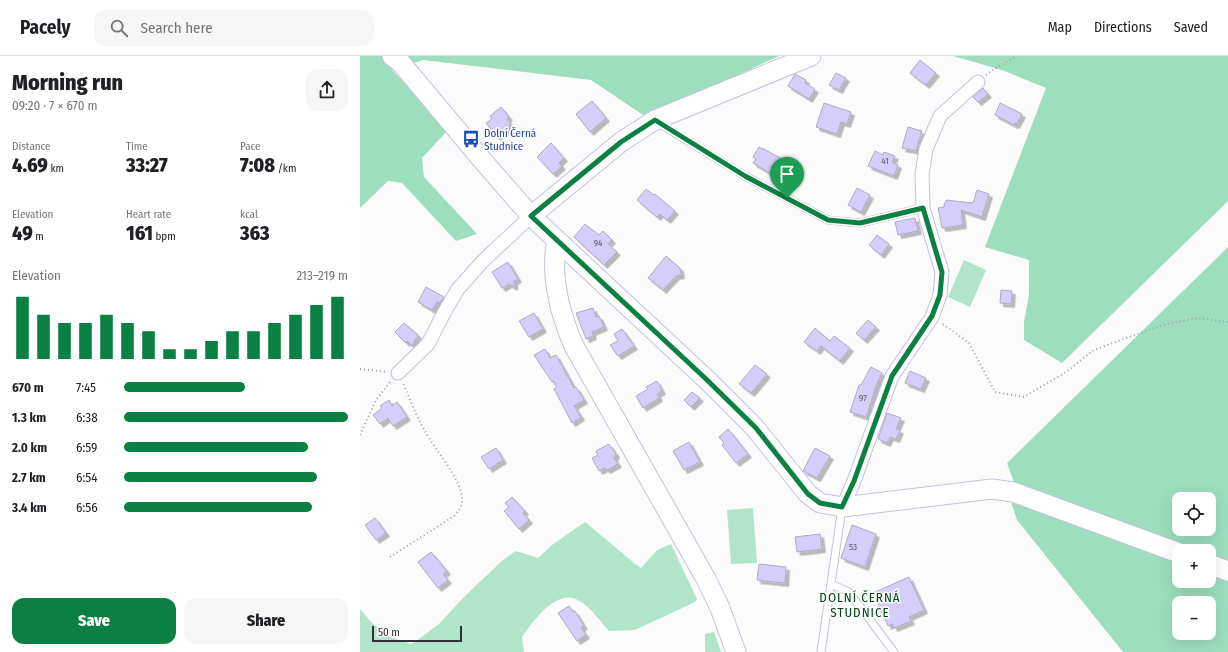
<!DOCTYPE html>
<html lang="en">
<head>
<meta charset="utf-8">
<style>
  :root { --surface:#fff; --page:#f6f6f6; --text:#202124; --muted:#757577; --line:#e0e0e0; --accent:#0b8043 }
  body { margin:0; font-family:"Fira Sans Condensed",sans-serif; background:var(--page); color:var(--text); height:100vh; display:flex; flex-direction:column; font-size:15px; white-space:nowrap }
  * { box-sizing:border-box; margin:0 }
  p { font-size:13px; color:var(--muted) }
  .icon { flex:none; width:22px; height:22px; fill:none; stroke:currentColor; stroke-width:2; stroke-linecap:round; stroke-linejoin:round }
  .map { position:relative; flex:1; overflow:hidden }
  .side { display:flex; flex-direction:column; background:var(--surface); width:360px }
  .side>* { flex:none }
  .buttons { position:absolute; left:812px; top:436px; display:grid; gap:8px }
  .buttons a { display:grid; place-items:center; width:44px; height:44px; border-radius:8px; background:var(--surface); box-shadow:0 4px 16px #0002; font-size:20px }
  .scale { position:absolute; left:12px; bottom:10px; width:90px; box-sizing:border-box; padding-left:4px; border:2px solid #302e39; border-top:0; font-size:11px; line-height:14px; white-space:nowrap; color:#302e39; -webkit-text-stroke:3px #fff; paint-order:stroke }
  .pin { position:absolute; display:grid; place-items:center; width:34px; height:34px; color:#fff; margin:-41px -17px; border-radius:50% 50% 50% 0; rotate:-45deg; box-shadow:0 0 4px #0007 }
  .pin .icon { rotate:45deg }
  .round { display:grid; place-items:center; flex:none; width:42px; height:42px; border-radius:12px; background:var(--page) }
  .overview { display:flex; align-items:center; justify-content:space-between; height:68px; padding:0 12px }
  h1 { font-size:22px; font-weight:800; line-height:30px }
  .figures { display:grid; grid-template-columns:repeat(3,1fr); gap:6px; height:68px; padding:4px 12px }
  .figures div { display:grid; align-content:center }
  .figures b { font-size:20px; font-weight:800 }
  .figures small { font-size:11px; font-weight:400 }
  .figures p { font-size:11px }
  .chart { height:112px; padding:8px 12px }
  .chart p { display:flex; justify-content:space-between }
  .chart svg { width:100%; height:72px; margin-top:4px; stroke:var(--accent); stroke-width:6 }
  .cta { display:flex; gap:8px; margin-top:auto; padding:8px 12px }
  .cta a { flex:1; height:46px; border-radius:12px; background:var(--accent); color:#fff; font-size:16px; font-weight:800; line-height:46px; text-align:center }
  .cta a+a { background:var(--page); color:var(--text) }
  ul { padding:0 12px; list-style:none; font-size:13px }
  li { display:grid; grid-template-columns:64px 48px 1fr; align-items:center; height:30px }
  li i { height:10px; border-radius:5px; background:var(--accent) }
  header { display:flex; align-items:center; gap:24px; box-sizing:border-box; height:56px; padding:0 20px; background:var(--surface); border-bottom:1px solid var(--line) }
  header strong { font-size:19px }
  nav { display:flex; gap:22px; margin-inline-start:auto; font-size:14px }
  .search { width:280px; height:36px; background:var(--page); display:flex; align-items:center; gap:10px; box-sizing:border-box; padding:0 14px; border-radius:12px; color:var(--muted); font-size:15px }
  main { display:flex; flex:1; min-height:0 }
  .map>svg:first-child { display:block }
</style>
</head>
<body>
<header>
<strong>Pacely</strong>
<div class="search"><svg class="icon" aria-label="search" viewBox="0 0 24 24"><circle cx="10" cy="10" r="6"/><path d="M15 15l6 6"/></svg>Search here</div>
<nav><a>Map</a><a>Directions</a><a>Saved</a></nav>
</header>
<main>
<section class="side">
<div class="overview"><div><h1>Morning run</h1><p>09:20 · 7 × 670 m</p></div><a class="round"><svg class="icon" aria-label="share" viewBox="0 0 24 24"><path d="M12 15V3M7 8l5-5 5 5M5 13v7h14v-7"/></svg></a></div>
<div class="figures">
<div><p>Distance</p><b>4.69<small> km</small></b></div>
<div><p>Time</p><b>33:27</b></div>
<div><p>Pace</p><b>7:08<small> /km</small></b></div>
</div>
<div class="figures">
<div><p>Elevation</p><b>49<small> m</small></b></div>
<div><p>Heart rate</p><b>161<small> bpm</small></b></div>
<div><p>kcal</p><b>363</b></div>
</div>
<div class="chart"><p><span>Elevation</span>213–219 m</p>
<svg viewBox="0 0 160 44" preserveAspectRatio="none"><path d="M5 44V6M15 44V17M25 44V22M35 44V22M45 44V17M55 44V22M65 44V27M75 44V38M85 44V38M95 44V33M105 44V27M115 44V27M125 44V22M135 44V17M145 44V11M155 44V6"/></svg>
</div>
<ul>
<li><b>670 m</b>7:45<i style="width:54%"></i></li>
<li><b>1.3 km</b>6:38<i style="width:100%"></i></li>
<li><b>2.0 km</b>6:59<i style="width:82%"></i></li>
<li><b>2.7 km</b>6:54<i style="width:86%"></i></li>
<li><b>3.4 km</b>6:56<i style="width:84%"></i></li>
</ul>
<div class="cta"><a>Save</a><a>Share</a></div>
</section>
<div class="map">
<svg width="868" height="596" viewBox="0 0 868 596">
  <defs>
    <filter id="shadow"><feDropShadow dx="3.5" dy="3.5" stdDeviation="0" flood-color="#0004"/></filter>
  </defs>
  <rect width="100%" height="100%" fill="#fbfbfb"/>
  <!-- green -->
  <path fill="#b0e4cb" d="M 604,204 L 626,214 L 610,251 L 588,241 Z
    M 393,452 L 397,507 L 371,508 L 367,454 Z
    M 225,466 L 274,507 L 281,512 L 297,494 L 311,488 L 337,543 L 335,546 L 275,574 L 249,575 C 240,565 232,553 221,546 C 199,529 173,565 162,581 L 164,596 L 0,596 L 0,553 L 12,567 L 30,581 L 51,588 L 56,585 L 79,568 L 105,540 L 143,504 L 156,495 L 178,502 L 192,489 Z
    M 354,576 L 361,596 L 345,596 L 345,578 Z"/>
  <!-- forest -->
  <path fill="#9ddebf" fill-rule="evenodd" d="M 0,0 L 419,0 L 286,61 L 231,24 L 63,4 L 32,14 L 88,74 L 62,102 L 64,121 L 117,178 L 96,185 L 42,127 L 28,125 L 0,152 Z
    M 593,0 L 868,0 L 868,145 L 702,307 L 664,284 L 664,266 L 669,239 L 669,204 L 625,191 L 686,32 L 642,14 Z
    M 868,191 L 868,508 L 849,501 L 849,495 L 834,495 L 655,429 L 647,407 ZM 819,443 L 849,443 L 849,473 L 819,473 Z
    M 650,443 L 819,505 L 819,525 L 849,525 L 849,516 L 868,523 L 868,596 L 763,596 L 657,464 ZM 819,547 L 849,547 L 849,577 L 819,577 Z"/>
  <!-- building -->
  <path fill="#d5cdfa" stroke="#afaac5" filter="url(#shadow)" d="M 560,4 L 576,17 L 566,29 L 550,17 Z
    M 476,17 L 486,22 L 479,34 L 469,29 Z
    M 435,18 L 446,24 L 445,27 L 455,33 L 449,43 L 428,30 Z
    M 623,32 L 628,38 L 618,46 L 613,41 Z
    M 232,45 L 246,62 L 230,76 L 216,58 Z
    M 464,47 L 491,56 L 487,68 L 481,66 L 477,78 L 456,71 Z
    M 640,47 L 662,58 L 656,69 L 655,67 L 654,69 L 635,59 Z
    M 141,51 L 149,61 L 147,63 L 151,69 L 137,81 L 126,67 L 132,63 L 130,60 Z
    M 548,71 L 562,75 L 556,95 L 542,92 Z
    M 191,87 L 204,102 L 199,107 L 202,110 L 193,118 L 177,101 Z
    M 399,91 L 402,93 L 402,92 L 422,103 L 413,119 L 393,107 L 396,103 L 393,101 Z
    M 515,95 L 523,99 L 524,96 L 535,100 L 532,106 L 538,109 L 534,120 L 508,110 Z
    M 497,132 L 510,139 L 501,156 L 488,149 Z
    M 286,133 L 294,139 L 295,138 L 315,155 L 307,164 L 300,158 L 297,161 L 277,144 Z
    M 617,134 L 629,138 L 622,161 L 601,154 L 603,169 L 582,172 L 578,152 L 584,151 L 584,148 L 585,147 L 586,144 L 613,147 Z
    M 555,162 L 558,175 L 538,179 L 535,166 Z
    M 225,168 L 239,179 L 243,175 L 252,184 L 248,188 L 257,196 L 244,209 L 214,181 Z
    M 517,179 L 529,188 L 521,199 L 509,189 Z
    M 306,200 L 320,212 L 321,219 L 316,220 L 303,234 L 288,222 Z
    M 148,206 L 158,223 L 154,225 L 154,231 L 149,228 L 142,232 L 132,216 Z
    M 66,231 L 84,241 L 80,247 L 77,246 L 72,254 L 58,246 Z
    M 641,234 L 652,235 L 651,248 L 640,247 Z
    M 233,252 L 236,261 L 239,260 L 244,271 L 232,276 L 233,280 L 226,283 L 216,257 Z
    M 174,257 L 183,273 L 169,281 L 159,265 Z
    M 508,264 L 516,271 L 504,284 L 496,277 Z
    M 44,267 L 58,279 L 52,290 L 47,285 L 46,287 L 35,276 Z
    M 455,272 L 470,285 L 474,280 L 490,292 L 480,305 L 461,290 L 457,295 L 444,286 Z
    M 262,273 L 274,290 L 258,300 L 250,289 L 258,285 L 254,278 Z
    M 185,293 L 190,302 L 196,299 L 214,332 L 216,331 L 224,344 L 214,350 L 221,361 L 212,367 L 194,333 L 197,331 L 194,325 L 192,326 L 174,299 Z
    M 395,309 L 407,318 L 391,337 L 379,328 Z
    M 511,311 L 522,317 L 518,325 L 506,361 L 490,356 L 499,329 L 501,329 Z
    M 550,315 L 566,322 L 561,333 L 545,327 Z
    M 297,325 L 302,335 L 297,338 L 299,342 L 283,352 L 276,340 L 288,333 L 286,331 Z
    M 332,336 L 340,342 L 331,351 L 324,344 Z
    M 29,344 L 32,350 L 37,346 L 47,361 L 33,370 L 28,362 L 20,368 L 13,359 L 22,352 L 20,350 Z
    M 527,357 L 541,362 L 536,373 L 540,374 L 536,383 L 530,381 L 527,387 L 518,383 Z
    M 368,373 L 388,398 L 376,407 L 362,389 L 364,387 L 359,381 Z
    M 329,386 L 340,406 L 324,414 L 313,395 Z
    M 249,388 L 256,398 L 254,402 L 258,408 L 247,414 L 245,412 L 239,415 L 232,402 L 238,399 L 236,395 Z
    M 136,392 L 143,404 L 129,413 L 121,401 Z
    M 455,392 L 470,400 L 457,422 L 443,415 Z
    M 152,441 L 165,455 L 163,457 L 169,464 L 159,473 L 144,455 L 149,451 L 145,447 Z
    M 15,462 L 26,477 L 16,484 L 5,469 Z
    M 492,469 L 516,478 L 505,511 L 481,502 Z
    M 460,478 L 462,493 L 437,496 L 435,481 Z
    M 71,496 L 87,515 L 83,518 L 88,524 L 78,532 L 58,506 Z
    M 399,508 L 426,511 L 425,527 L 397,524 Z
    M 549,521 L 564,554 L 549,561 L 551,565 L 534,572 L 532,568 L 528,570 L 513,537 Z
    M 209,550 L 213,556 L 215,555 L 224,570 L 221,572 L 226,579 L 217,585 L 198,557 Z"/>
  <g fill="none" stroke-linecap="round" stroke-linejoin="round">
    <!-- lane casing -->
    <g stroke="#c6c1dc" stroke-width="9">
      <path id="lane" d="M 297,66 L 385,120 L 468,164 L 500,167 L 563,152
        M 471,528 L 489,536 L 534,596
        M 461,596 L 482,452"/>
    </g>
    <!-- street casing -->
    <g stroke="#c6c1dc" stroke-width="15">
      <path id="street" d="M 38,317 L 68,288 L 85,255 L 98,233 L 123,205 L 171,160
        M 483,451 L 494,425 L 532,320 L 572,261 L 580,239 L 582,216 L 563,152 L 562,118 L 566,93 L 580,60 L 618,26"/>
    </g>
    <!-- secondary casing -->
    <g stroke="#c6c1dc" stroke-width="21">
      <path id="secondary" d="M 32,0 L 41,7 L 123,105 L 171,160 L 345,322 L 395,372 L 448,438 L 460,447 L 483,451 L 632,433 L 653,436 L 819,497
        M 171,160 L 261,86 L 295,64 L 451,0
        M 197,184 C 190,219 200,258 214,290 L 346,523 L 360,552 L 376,596
        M 849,508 L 868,515"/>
    </g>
    <!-- path -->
    <path stroke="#a2a1a6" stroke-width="2" stroke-dasharray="1 3" stroke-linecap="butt" d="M 626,19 L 634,13 L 657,0
      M 583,268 L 609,287 L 635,336 L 664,341 L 706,316 L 734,294 L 769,281 L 807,268 L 837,262 L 868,266
      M 0,313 L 27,316
      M 0,379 L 16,344 L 30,326
      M 30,501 L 94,460 C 101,453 104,446 101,436 C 95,415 75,394 65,375 C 56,360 50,343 43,327"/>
    <!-- lane -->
    <use href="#lane" stroke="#fff" stroke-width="7"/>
    <!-- street -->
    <use href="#street" stroke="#fff" stroke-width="13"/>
    <!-- secondary -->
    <use href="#secondary" stroke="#fff" stroke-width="19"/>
  </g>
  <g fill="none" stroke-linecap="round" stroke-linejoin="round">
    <!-- route casing -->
    <g stroke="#fff" stroke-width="8">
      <path id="route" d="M 295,64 L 385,120 L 468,164 L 500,167 L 563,152 L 582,216 L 580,239 L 572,260 L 532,320 L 494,425 L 482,451 L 460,447 L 448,438 L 396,372 L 345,322 L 171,160 L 261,86 Z"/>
    </g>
    <!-- route -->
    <use href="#route" stroke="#0b8043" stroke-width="5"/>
  </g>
  <!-- icons -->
  <defs>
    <g id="bus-bare" transform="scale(1.38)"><path d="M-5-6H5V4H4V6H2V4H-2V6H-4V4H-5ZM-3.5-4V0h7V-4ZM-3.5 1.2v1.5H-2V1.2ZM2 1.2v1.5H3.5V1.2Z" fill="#1a4fb4" stroke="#fff" stroke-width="2.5" paint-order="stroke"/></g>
  </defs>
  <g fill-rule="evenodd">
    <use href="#bus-bare" x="111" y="83"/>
  </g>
  <g text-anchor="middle" stroke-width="3" stroke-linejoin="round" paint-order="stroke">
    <!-- number labels -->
    <g font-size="9" fill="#595669">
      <text x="525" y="108">41</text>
      <text x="238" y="190">94</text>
      <text x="503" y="345">97</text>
      <text x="493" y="494">53</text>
    </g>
    <!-- transit labels -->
    <g font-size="11" fill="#164399" stroke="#fff" text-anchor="start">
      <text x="124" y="81">Dolní Černá<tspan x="124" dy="13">Studnice</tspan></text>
    </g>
    <!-- quarter labels -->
    <g font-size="13" letter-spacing="1" fill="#024414" stroke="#fff">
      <text x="500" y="546">DOLNÍ ČERNÁ<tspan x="500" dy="15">STUDNICE</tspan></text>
    </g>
  </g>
</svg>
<div class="buttons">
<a><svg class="icon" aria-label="locate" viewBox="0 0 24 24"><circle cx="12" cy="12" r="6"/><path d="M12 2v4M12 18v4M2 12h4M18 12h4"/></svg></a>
<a>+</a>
<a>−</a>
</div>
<div class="scale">50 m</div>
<div class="pin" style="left:427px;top:142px;background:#1e9e55"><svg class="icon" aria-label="arrive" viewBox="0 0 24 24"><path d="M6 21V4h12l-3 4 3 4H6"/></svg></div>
</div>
</main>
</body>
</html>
